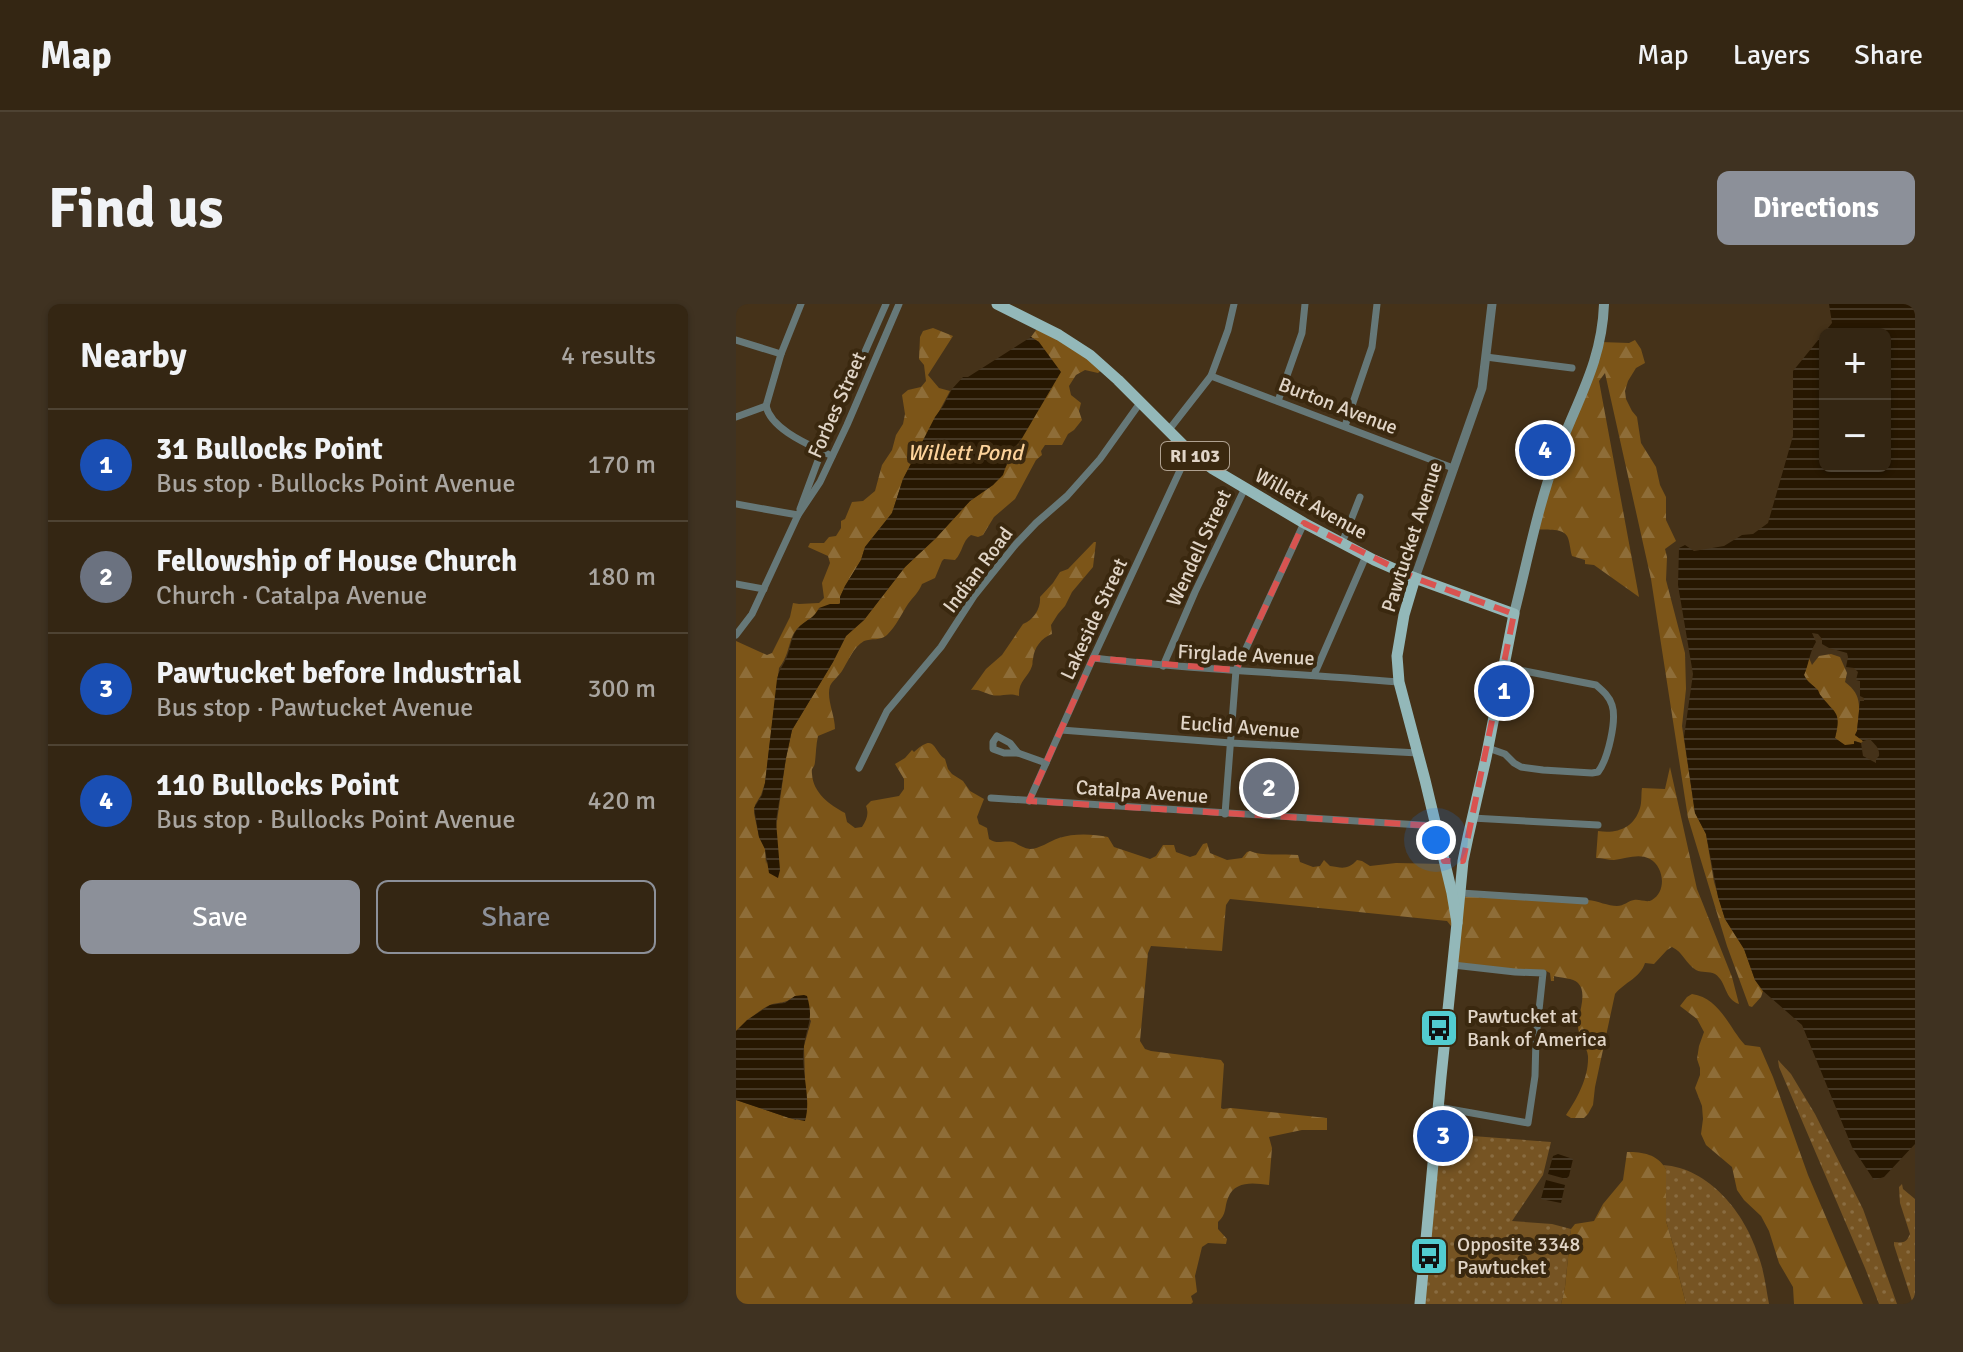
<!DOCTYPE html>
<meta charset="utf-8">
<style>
:root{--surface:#342613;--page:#3f3221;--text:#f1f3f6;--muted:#a9a5a0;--line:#4e4333;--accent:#8c9099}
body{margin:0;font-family:Signika,sans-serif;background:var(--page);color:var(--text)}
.controls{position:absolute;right:24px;top:24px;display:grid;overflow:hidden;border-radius:12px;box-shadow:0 2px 6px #0004}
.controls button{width:72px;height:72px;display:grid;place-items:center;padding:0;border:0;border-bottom:2px solid var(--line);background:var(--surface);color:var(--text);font:40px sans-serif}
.you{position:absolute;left:700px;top:536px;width:28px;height:28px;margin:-20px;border:6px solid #fff;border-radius:50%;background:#1a73e8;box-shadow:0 0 0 12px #1a73e833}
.badge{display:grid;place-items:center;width:52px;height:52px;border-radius:50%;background:var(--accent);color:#fff;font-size:26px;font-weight:700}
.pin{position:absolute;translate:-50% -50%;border:4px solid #fff;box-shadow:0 2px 8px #0006}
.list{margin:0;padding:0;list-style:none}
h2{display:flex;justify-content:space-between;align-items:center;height:104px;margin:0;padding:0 32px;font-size:34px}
h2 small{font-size:26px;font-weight:400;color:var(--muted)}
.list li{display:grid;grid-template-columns:52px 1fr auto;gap:24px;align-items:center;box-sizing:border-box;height:112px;padding:0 32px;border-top:2px solid var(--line)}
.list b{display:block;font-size:30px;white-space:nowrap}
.list p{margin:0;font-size:26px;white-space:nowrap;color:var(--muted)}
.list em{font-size:26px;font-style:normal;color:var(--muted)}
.actions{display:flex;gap:16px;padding:24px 32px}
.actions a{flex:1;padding:18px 0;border:2px solid var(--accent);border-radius:12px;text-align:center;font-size:28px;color:var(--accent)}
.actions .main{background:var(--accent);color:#fff}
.map{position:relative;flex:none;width:1179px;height:1000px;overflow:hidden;border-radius:12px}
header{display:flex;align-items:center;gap:48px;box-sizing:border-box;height:112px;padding:0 40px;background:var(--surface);border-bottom:2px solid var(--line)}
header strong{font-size:38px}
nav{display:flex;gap:44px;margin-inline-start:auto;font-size:28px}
.intro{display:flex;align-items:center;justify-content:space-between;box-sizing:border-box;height:192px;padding:0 48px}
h1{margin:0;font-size:56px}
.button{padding:20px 36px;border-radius:12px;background:var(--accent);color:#fff;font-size:28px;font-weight:700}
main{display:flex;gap:48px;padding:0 48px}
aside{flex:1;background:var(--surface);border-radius:12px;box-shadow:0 2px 6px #0004}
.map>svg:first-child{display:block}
.grass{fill:url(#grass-dots)}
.forest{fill:url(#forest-firs)}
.wetland{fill:url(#wetland-marsh)}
.water{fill:url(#water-rules);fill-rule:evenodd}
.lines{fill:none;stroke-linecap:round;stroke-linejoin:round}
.minor{stroke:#667878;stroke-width:7}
.tertiary{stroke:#667878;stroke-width:9}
.secondary{stroke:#7f9c9d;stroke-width:10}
.primary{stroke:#93b8b9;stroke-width:11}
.marked{fill:none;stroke:#d95350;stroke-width:6;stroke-dasharray:16 10;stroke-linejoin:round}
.labels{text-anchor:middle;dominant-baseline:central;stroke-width:8;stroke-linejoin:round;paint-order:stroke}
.shield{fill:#3a280f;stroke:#afa190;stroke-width:2}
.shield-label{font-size:18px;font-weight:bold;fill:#e1d5c7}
.street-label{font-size:20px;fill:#e1d5c7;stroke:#3a280f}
.poi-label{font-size:20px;fill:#e1d5c7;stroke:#3a280f;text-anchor:start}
.water-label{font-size:22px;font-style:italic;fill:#fdd39b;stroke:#3a280f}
</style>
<header>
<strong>Map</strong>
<nav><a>Map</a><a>Layers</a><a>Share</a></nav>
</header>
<div class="intro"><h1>Find us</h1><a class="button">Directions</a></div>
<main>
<aside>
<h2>Nearby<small>4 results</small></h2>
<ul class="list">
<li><span class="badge" style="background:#1a4fb4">1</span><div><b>31 Bullocks Point</b><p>Bus stop · Bullocks Point Avenue</p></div><em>170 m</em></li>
<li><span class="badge" style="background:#6b7280">2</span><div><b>Fellowship of House Church</b><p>Church · Catalpa Avenue</p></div><em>180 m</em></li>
<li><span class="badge" style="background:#1a4fb4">3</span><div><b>Pawtucket before Industrial</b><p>Bus stop · Pawtucket Avenue</p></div><em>300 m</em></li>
<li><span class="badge" style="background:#1a4fb4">4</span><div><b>110 Bullocks Point</b><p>Bus stop · Bullocks Point Avenue</p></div><em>420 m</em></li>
</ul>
<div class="actions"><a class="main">Save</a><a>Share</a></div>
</aside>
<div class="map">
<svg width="1179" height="1000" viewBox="0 0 1179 1000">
<defs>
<pattern id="grass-dots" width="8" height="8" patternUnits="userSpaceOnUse" patternTransform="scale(2)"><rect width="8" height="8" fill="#765423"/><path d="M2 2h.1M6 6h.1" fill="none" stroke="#896c41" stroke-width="1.8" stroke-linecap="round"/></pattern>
<pattern id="forest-firs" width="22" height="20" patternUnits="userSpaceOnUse" patternTransform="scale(2)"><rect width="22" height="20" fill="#7c5518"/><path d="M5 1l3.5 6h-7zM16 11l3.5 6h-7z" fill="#8e6d38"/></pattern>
<pattern id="wetland-marsh" width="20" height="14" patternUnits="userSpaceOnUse" patternTransform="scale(2)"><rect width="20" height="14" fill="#765423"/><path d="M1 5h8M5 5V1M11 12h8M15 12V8" fill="none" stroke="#896c41"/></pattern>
<pattern id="water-rules" width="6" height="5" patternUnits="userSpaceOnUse" patternTransform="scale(2)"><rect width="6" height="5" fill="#271701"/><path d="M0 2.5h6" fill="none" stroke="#463825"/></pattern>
</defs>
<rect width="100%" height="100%" fill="#453219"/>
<g class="grass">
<path d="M1042,756L1055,770L1079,810L1127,905L1161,1000H1143L1129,964L1043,763Z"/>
<path d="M723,831L815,838L807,871L776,917L816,920L835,925L829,983L825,1000H684L699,836H710Z"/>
<path d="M927,861C973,864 1009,909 1022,951C1028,966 1030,984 1033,1000H950L942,968L941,954L930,917V865Z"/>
<path d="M1166,880L1167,885L1179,895V1000H1177L1158,941V938C1168,939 1170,939 1174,930L1164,899L1163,883Z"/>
</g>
<g class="forest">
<path d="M303,22L368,64L362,69L349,66L340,71L333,82L335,91L345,99L343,107L346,116L338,126L332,130L326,141H309L305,147L306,151L300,156L279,195L258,213L247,231L242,233L235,231C226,237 227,248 219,256L208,255L206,257L199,274L186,280C183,288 177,293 172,300C165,311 160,322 151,331C145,337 135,334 128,337C117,343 112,358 106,367C103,372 97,376 94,382C90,395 99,411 99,425L82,432C80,441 80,449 79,458C78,466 75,462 76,470C77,489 94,501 109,509L111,518L119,524L126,523C131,515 133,510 130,502L135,497L163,492L168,485V475L159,460L169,454L176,446L178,448C200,428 196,446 209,455L212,465L216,470L227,477L234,487L248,495L241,513L243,520L251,524L253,535C262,541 267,536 277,538C282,540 287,544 294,545C303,545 314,537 323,534C338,529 357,530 372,533L378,543L414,555L420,552L427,541H438L440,548L454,553L460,551L467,540L471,539L474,549L491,556L506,554L511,548L514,547C527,553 547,549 562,551L564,558L577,563L584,562L588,556L594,562C606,564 612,566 621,556L626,557L634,562L660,559L707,560L723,593C766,591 809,594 852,596C862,597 872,602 881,602C888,602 892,597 898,596C904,595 911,599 916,596C931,587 928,563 914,555C902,549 890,555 878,556C872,556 866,554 860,554L862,527C881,530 898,524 904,504C906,498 905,490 906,484L929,485L934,463L961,585L996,673L1003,700C988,695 991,678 979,670C973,667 966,669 960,666C950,660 947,648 936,643L931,646L918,660L909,659C904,674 889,678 879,690L859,783L857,801L852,810L848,814H835L830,811C841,795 853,773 852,752C851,742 842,733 842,722C842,710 852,689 842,679C837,674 825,674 818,672V677H815L814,669L810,667L717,662L719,627L711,617L494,595L490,601L486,647L415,642L412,649L404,737L409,745L415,747L485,756L488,760L485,804L487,805L495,804L591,814V826H566L533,833L536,844L533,881C518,879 499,876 492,894C488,904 491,910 482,918V925L491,935L490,940L472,939L466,943L459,972L461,988L455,992L457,998L455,1000H0V796L60,816L69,778L68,742L75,717L59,692C47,701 45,697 34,701C21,707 10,718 0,727V337L31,351L36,349L54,313L57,299L63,300L83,299L88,294L86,279L94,259L92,252L72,243L74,239H88L93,233L100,232L105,224V217L109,215L116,198L127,197L139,187L146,161L156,146L160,131L167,120L169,110L166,91L172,86L185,83L190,77L188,61L183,55L184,33L187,27L197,24L217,32L192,71L203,84L214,87L167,175L156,209L129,243L125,256L109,282L104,293V299C88,309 64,315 56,333C52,344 51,354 43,364L29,479L25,491L19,501L18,509L23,533L29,545L30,560L40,524L50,454L56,426L97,358L110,332L128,316L169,263L200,234L234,197L257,181L271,161L275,147L283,140L303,38L295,33Z"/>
<path d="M899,36L905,45L909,59L900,64L892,77L889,87L890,95L896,107L901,113L905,139L920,163L924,181L930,193V216L940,237L929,245L931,253L930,276L949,349L950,385L946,422L959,509L970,530L978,578L989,615L1008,645L1019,676L1027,687L1025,693L1016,703L1013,702L991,642L952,514L915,275L869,69L863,77L903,293L858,261L849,260V256L836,252C834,246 834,237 831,232C826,223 808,227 799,225L864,38L893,39Z"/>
<path d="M358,238H360L357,263L336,288L329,302L322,310L315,321L316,330C305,334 298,344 297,355C296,357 297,360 296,362C292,374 282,377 283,392C273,388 265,393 256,391C247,389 244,385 235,386L250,365L266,351L287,320C298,316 305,304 304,293L317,279L324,268L332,265Z"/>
<path d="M1095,350L1104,353L1111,369L1109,378C1128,392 1123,406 1121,427L1119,431L1127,437L1125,439L1119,437L1118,440L1109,442L1099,434C1105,413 1097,407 1085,392C1083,390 1083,388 1081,386C1076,380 1072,379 1068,371L1073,354L1076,361L1083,352Z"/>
<path d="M956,690C984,694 993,724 1009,741L1024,743L1037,773L1072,871L1127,1000H1058L1057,983L1043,959L1033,927L1025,912L1008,896L1001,886L996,863L970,841L965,830L967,815L966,802L959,784L964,771V764L961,755L963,742L968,728L961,715L944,702L951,693Z"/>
<path d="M891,848C907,848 921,850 930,865V917L941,954L942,968L950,1000H825L829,983L835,925L839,920L858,917L867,900L887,876Z"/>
</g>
<path class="wetland" d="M800,921L805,922L807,925L804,954L812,956L814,959L812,967L808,970L789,968L785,964L790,955L801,950L803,942L789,938L786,928L789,923Z"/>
<g class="water">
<path d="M1093,0H1179V840L1148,873L1138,876L1116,843L1066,721L1027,687L1019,676L1008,645L989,615L982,593L970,530L959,509L948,433L957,370L942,281L943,244L949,241L958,247L988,242L1006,231L1017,230L1032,219L1057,132V67L1096,19ZM1089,30H1149V162H1089ZM1076,329L1082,330L1086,335V340L1093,344L1111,349L1112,353L1110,363L1118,364L1122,368L1120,376L1124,377V392L1128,394V397H1124L1121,427L1119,431L1127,437L1134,435C1139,441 1144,444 1143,452L1140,455V459L1127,452L1125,439L1118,437V440L1109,441L1099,434C1106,407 1099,410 1085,392C1083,390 1083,388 1082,386C1076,380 1072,379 1068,371C1073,360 1073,349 1080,338Z"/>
<path d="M295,33L303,38L325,68L285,136L275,147L267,171L257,181L234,197L200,234L169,263L128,316L110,332L97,358L56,426L50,454L40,517L44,566L42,574L33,569L29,545L23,533L18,504L26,491L29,479L41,375C43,367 45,364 49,357C55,346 54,331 64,322C72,315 78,314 83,304L94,300H104V293L109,282L125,256L129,243L156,209L167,175L199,113L207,102L216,85L227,73H232Z"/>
<path d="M68,691L71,692C78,716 71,720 68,742C64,767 76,793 69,817L53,814L0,796V727L11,716L34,701L49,699L59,692Z"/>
<path d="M822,850L837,855L833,872L830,875L812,870L817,852Z"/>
<path d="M810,876L829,881L825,899L805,895Z"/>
</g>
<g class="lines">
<g class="minor">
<path d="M0,36L45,50"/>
<path d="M750,53L836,64"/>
<path d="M475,72L717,164"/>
<path d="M542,97L566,29L569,0"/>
<path d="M30,102L45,50L65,0"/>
<path d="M30,102C35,126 76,142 96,152"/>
<path d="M0,113L30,102"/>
<path d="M609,122L636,43L641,0"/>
<path d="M432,127L475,72L492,26L498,0"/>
<path d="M0,200L62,211"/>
<path d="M64,205L87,143L150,0"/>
<path d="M606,239L624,193"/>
<path d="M0,280L28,285"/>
<path d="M0,331L16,310L62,211L84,178L111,121L163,0"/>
<path d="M357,354C458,366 561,369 663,378"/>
<path d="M427,362L459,288L509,184"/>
<path d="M578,371L630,252"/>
<path d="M325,426L495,439L682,449"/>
<path d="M261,432L274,439L282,449H268L257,445V438Z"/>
<path d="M752,444L769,450L778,459L785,463L807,466L856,469L862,468C872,455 881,416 876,401C873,392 867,387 860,381L768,363"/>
<path d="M282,449L310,459"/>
<path d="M123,464L151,407L205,343L238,292L280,240L300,219L331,192L364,155L404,99"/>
<path d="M255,494L700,522"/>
<path d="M293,497L357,354L453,147"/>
<path d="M489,510L500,366L568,219"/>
<path d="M736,514L862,521"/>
<path d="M725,589L849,597"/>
<path d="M702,803L792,819L799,772L800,734L807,669L779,668L717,661"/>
</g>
<path class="tertiary" d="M679,274L746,84L756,0"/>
<path class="secondary" d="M778,310C791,259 801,206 819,156C838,101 866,61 868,0"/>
<g class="primary">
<path d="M261,0L323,31L354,51L382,76L453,147L477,165L568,219L638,256L679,274L778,310L750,454L732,533L727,557L721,619"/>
<path d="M679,274L668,311L661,352L663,378L689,476L716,589L721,619L705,773L684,1000"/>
</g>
</g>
<path class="marked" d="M568,219L679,274L778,310L727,557H708L700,522L293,497L357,354L500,366Z"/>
<defs>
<symbol id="bus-square" viewBox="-11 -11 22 22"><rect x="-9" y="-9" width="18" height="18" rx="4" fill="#52ccd0" stroke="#3a280f"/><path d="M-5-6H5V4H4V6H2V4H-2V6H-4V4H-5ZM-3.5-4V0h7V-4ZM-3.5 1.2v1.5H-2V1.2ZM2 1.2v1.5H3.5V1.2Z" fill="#111"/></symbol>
</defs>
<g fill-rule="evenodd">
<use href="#bus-square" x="681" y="702" width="44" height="44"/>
<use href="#bus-square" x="671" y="930" width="44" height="44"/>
</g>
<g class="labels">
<rect class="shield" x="425" y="138" width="68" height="28" rx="6"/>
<g class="shield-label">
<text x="459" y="152">RI 103</text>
</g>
<g class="street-label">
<text transform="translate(101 101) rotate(-66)">Forbes Street</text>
<text transform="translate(602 102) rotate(21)">Burton Avenue</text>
<text transform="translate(575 200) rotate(29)">Willett Avenue</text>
<text transform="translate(676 233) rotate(-72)">Pawtucket Avenue</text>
<text transform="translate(463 244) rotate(-65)">Wendell Street</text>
<text transform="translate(242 266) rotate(-53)">Indian Road</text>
<text transform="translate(358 315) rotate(-65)">Lakeside Street</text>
<text transform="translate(510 351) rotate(3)">Firglade Avenue</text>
<text transform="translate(504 423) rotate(4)">Euclid Avenue</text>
<text transform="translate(406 488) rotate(4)">Catalpa Avenue</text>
</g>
<g class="poi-label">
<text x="731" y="712">Pawtucket at<tspan x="731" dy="23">Bank of America</tspan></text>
<text x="721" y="940">Opposite 3348<tspan x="721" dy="23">Pawtucket</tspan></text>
</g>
<g class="water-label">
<text x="229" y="148">Willett Pond</text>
</g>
</g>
</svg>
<div class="controls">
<button>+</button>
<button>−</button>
</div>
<div class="you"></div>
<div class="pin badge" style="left:768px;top:387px;background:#1a4fb4">1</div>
<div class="pin badge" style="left:533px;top:484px;background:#6b7280">2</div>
<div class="pin badge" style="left:707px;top:832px;background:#1a4fb4">3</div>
<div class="pin badge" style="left:809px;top:146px;background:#1a4fb4">4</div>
</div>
</main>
